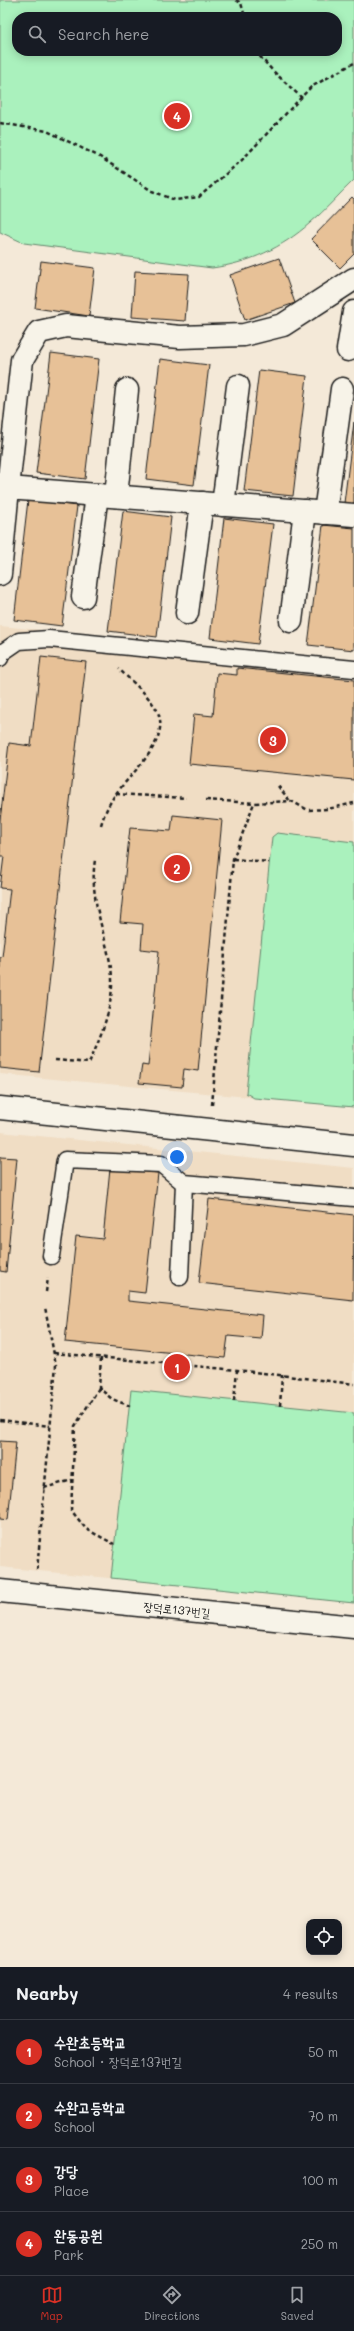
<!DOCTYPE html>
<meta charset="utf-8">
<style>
:root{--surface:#171b24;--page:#242831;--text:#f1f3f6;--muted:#9ea1a6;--line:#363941;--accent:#d93025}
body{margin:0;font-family:Mali,"Poor Story",sans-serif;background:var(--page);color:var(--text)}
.controls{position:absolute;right:12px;bottom:12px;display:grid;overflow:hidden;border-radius:8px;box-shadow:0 2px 10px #0003}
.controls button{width:36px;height:36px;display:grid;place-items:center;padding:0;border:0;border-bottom:1px solid var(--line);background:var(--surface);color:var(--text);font:20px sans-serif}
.you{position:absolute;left:177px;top:1157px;width:14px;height:14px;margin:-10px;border:3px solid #fff;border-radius:50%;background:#1a73e8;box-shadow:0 0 0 6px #1a73e833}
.badge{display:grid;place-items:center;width:26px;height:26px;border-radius:50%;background:var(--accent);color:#fff;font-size:13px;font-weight:700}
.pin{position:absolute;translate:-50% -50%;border:2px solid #fff;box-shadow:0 1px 4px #0006}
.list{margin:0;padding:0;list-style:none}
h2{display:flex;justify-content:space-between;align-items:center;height:52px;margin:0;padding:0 16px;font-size:17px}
h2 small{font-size:13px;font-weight:400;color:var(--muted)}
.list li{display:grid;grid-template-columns:26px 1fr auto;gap:12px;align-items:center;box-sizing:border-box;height:64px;padding:0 16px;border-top:1px solid var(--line)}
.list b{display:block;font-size:15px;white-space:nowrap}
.list p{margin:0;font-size:13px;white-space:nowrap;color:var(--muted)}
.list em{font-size:13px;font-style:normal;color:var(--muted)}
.icon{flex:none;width:22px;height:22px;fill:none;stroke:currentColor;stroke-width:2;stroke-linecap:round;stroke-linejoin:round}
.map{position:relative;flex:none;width:354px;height:1967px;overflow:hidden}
.search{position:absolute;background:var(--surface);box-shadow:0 2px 10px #0003;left:12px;right:12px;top:12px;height:44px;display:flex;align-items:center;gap:10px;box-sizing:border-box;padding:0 14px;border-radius:16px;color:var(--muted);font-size:15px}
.sheet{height:308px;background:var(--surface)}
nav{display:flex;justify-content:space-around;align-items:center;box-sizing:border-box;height:56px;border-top:1px solid var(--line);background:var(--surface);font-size:11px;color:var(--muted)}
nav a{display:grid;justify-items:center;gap:2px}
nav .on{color:var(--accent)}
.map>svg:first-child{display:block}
.built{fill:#f0ddc4}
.green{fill:#aaf1bd;stroke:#63866c;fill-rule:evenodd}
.building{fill:#e7c197;stroke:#1c1c1c}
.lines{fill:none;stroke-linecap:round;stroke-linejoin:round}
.service-casing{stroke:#1c1c1c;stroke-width:19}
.pedestrian-casing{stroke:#1c1c1c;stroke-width:25}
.minor-casing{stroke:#1c1c1c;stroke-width:25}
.path{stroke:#1c1c1c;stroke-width:2.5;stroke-dasharray:4 3;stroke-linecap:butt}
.service{stroke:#f7f3e8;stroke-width:16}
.pedestrian{stroke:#f7f3e8;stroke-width:22}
.minor{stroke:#f7f3e8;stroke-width:22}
.labels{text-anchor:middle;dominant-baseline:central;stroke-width:3.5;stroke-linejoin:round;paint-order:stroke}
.street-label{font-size:12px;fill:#1c1c1c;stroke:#f7f3e8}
</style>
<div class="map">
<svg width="354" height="1967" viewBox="0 0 354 1967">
<rect width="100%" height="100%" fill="#f4e9d8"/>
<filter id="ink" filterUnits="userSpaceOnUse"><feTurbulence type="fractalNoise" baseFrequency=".025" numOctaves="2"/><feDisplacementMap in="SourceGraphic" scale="8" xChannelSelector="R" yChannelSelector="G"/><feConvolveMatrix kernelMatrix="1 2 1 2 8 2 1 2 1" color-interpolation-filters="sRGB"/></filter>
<g filter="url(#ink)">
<g class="built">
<path d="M0,626L354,661V1107L0,1074Z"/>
<path d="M0,1132L354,1168V1603L0,1567Z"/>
</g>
<g class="green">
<path d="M0,0H354V180C339,194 326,210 310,223C282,248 249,263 212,268L24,243L0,232ZM17,17H337V51H17Z"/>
<path d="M277,833L354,842V1107L254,1098L246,1093L272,837Z"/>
<path d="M131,1390L354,1413V1603L111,1578Z"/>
</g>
<g class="building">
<path d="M352,197L354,199V254L340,268L311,239Z"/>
<path d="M279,258L295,303L245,320L230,275Z"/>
<path d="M41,261L95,268L89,316L35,308Z"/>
<path d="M135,271L189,274L185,321L132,317Z"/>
<path d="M51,353L99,359L85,479L36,473Z"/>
<path d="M160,359L209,365L194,485L146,479Z"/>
<path d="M259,370L307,376L293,496L244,491Z"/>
<path d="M354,422V504L344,503Z"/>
<path d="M28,500L77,506L62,626L14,620Z"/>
<path d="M123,511L171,517L157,637L108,631Z"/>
<path d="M224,518L273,524L258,644L210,638Z"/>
<path d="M323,525L354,528V650L308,645Z"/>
<path d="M41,657L86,662L39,1072L0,1068V957H2L10,889L0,888L4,856H0V821L9,743L31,746Z"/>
<path d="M237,668L354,680V780L189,764L194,714L213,716L217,673L237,675Z"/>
<path d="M173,815L222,820L198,1071L184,1069L182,1087L139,1083L142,1065L148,1066L159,951L141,949L143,924L120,922L130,828L171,831Z"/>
<path d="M0,1157L17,1158L6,1272L0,1271Z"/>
<path d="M110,1168L158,1173L145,1293L128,1291V1301L263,1315L261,1339L228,1336L225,1358L65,1342L76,1236L103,1239Z"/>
<path d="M209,1199L354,1215L353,1300L199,1283Z"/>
<path d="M0,1441L16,1442L8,1520L0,1519Z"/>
</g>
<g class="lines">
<defs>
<g id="service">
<path d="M0,658V654L19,641L49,639L354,669"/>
<path d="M51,1256L65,1160L161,1164L184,1183L354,1198"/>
<path d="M180,1277L184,1183"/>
</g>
<path id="pedestrian" d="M0,1108L354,1145"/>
<g id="minor">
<path d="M348,350L354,312"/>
<path d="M8,488L22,360L39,332L66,326L180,337L244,335L283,325L354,279"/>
<path d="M116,496L127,390"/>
<path d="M223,505L238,386"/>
<path d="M325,513L342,389"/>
<path d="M0,574L8,488L354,515"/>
<path d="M83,597L97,495"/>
<path d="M187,613L202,503"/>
<path d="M291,621L305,511"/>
<path d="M0,1591L354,1627"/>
</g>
</defs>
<use href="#service" class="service-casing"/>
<use href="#pedestrian" class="pedestrian-casing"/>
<use href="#minor" class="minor-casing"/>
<g class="path">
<path d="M236,0L241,3L245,17"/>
<path d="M255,51L273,71L302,98"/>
<path d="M0,123L47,131L100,157L152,191L175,200L199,197L242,160L311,87L354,63"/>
<path d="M278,786L290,801"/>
<path d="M116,794L186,798"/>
<path d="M206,800L254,803"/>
<path d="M101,825C104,814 109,804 115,795C132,771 178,736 153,704C144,691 130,680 119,669"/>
<path d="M233,859L269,862"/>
<path d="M55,1060L89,1063C102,1033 116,1001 111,968C105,931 89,898 95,860"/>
<path d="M212,1105L233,859L254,803L291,801L308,810L328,809L354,803"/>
<path d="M46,1292L48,1278"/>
<path d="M54,1353L237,1370L354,1384"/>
<path d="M101,1358L99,1388L112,1399L130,1406"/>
<path d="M99,1388L75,1426L71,1510L86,1529L114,1544"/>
<path d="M234,1401L237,1370"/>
<path d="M280,1406L282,1375"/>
<path d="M0,1420L50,1426"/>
<path d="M44,1488L72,1480"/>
<path d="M37,1570L56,1365L45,1307"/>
</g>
<use href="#service" class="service"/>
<use href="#pedestrian" class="pedestrian"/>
<use href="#minor" class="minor"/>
</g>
</g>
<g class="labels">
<g class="street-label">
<text transform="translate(177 1609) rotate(6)">장덕로137번길</text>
</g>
</g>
</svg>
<div class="controls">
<button><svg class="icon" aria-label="locate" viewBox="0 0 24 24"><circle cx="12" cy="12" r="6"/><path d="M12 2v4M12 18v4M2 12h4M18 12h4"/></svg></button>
</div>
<div class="you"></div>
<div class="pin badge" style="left:177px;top:1367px">1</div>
<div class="pin badge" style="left:177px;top:868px">2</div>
<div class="pin badge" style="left:273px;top:740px">3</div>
<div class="pin badge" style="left:177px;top:116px">4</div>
<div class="search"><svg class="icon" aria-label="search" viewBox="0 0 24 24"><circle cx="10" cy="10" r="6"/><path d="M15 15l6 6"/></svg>Search here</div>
</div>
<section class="sheet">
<h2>Nearby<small>4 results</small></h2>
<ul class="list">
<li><span class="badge">1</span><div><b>수완초등학교</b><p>School · 장덕로137번길</p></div><em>50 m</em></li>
<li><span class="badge">2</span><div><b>수완고등학교</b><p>School</p></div><em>70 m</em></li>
<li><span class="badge">3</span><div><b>강당</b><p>Place</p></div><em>100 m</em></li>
<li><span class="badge">4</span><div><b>완동공원</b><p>Park</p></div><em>250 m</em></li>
</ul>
</section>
<nav>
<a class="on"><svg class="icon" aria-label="map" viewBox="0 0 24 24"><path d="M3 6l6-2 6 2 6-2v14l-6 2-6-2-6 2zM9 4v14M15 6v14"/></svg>Map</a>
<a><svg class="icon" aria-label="directions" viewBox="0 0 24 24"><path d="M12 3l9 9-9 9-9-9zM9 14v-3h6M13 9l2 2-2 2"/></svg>Directions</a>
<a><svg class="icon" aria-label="saved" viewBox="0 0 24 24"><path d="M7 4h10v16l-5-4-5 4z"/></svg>Saved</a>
</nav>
